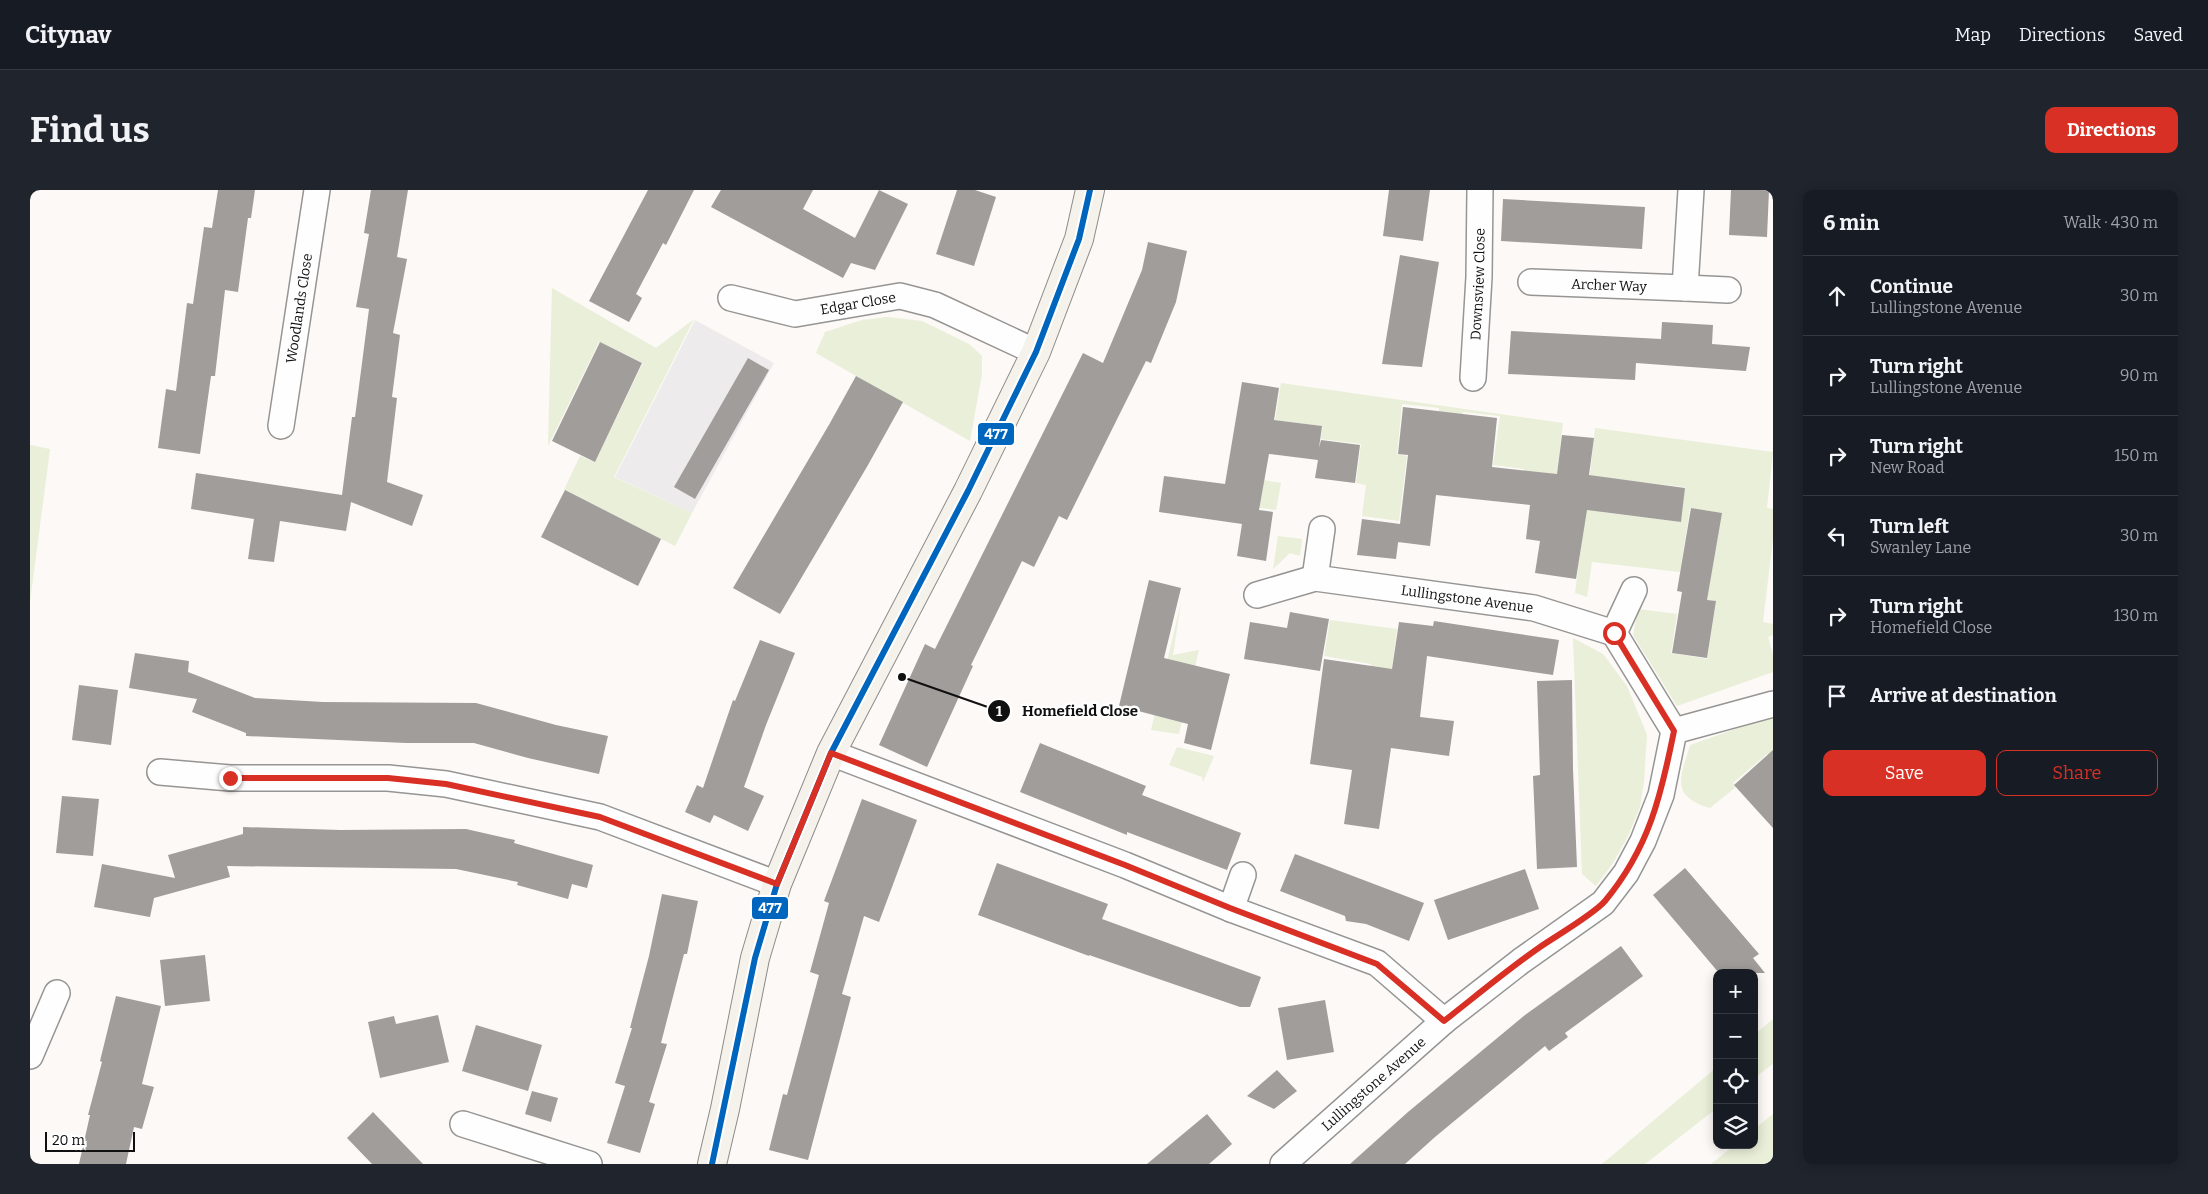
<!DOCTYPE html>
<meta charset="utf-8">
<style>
:root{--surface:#171b24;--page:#20242c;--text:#f1f3f6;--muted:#9ea1a6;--line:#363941;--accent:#d93025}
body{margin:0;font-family:Bitter,serif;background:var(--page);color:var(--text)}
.controls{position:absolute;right:15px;bottom:15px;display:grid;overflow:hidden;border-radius:10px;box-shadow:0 2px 12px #0003}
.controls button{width:45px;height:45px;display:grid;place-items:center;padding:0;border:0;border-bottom:1px solid var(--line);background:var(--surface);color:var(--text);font:25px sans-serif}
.scale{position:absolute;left:15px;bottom:12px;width:90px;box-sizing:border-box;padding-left:5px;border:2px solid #101010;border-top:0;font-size:14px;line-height:18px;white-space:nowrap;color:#101010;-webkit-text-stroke:4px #fff;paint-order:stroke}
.stop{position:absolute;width:15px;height:15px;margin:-11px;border:4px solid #d93025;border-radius:50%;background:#fff}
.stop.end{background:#d93025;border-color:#fff;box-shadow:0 1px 5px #0008}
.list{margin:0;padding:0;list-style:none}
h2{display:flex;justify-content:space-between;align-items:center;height:65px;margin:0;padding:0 20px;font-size:21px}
h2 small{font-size:16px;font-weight:400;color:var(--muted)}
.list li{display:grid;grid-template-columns:32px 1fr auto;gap:15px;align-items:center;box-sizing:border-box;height:80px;padding:0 20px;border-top:1px solid var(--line)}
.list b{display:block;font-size:19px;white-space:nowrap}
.list p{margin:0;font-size:16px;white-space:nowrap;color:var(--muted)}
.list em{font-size:16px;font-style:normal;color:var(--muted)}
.actions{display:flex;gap:10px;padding:15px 20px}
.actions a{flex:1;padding:11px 0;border:1px solid var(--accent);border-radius:10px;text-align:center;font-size:18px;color:var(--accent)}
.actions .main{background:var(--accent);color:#fff}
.icon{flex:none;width:28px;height:28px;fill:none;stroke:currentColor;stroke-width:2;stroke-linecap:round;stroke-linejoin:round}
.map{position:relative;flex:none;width:1743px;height:974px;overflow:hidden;border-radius:10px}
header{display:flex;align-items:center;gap:30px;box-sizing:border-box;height:70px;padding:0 25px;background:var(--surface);border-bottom:1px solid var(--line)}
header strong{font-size:24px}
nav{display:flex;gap:28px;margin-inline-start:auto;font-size:18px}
.intro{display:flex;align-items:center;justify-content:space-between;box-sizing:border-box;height:120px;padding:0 30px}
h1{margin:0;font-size:35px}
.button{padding:12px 22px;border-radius:10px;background:var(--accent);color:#fff;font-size:18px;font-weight:700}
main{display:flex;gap:30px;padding:0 30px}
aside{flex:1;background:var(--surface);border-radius:10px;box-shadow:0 2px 12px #0003}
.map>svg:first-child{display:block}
.industrial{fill:#eeebec}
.green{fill:#e9efd8;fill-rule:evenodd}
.building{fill:#a09d9b}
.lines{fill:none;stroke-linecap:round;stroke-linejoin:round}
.minor-casing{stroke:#969594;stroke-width:28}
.secondary-casing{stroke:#8d8c8a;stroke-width:30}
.minor{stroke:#fffefe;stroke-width:25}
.secondary{stroke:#f5f2ec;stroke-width:28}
.bus-1-casing{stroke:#fff;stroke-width:10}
.bus-1{stroke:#0065bd;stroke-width:6}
.route{stroke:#d93025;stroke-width:6}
.labels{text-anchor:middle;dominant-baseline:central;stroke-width:5;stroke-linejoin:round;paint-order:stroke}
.street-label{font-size:14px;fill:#101010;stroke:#fff}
.leader{fill:none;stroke:#101010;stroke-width:2}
.callout-dot{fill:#101010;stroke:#fff;stroke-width:2}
.mark-label{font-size:15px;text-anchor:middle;font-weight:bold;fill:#fff}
.callout-label{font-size:15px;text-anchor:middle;font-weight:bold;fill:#101010;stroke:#fff;stroke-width:5;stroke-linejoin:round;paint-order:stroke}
.line-badge{stroke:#fff;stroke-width:2}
.badge-label{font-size:14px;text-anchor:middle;font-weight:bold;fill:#fff}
</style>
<header>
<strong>Citynav</strong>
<nav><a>Map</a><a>Directions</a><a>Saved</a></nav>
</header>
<div class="intro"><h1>Find us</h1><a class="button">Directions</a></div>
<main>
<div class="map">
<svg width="1743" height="974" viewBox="0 0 1743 974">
<rect width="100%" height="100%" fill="#fcf9f6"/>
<path class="industrial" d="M665,130L744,173L662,323L585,287Z"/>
<g class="green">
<path d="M522,98L626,158L664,129L584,287L662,323L645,356L534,300L550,266L565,272L613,173L569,152L518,256Z"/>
<path d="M857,127L892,131L939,154L952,166V184L940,251L786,163L795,142L832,130Z"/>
<path d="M1251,193L1533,233L1526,292L1493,289L1494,279L1463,275L1470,226L1433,222L1427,274L1403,266L1409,218L1372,214L1367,264L1377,266L1369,331L1332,326L1336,295L1326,293L1331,254L1291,249L1292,236L1245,230Z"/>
<path d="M1565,238L1743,262L1737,318L1743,319V348L1733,432L1743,434V445L1738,447L1743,465V482L1647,516L1603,445L1608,419L1647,424L1641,463L1677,469L1686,412L1677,410L1691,323L1660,318L1650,382L1562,372L1557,407L1545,403L1551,357L1531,352L1559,294ZM1575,288L1655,297L1651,332L1571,322Z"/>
<path d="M0,255L20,259L0,412Z"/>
<path d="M1221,288L1251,293L1246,320L1217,316Z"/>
<path d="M1248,346L1272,349L1270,366L1260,363L1243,379Z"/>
<path d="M1151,412L1143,465L1169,460L1149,544L1121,540Z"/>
<path d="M1300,430L1367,439L1357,515L1337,505L1341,474L1294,466Z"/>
<path d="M1543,448L1573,464L1597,496L1617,545L1614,592L1610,617L1598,646L1583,673L1566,696L1552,684Z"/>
<path d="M1743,526V570L1737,564L1703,593L1706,597L1680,618C1639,606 1651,586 1660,555Z"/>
<path d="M1147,557L1184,566L1173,592L1172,587L1139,575Z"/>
<path d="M1743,829V874L1724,888V845Z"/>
<path d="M1687,877V918L1615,974H1572Z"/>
<path d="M1743,924V974H1681L1705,955H1724V939Z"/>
</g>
<g class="building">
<path d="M188,0H225L221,28H218L208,102L195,100L185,186H181L170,264L128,258L136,199L146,201L157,113L163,114L174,37L182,38Z"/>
<path d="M341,0H378L367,67L377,69L363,143L370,145L362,207L367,208L357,292L393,305L382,336L321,312L316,341L250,331L244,372L218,369L224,329L161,319L166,283L312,305L322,227H325L339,119L326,117L339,44L334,43Z"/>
<path d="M618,0H664L636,55L633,53L606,104L612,108L599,132L559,111Z"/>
<path d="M691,0H783L773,19L825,48L849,0L878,14L845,80L821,73L813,88L681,17Z"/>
<path d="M927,0H945L966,7L944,76L906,64Z"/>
<path d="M1359,0H1400L1393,51L1353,46Z"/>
<path d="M1701,0H1739L1737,47L1699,45Z"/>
<path d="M1473,9L1615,17L1612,59L1471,51Z"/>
<path d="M1118,52L1157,61L1146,112L1121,173L1116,171L1037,330L1029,326L1004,377L992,371L941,475L943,476L897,577L849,555L895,454L905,459L1053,163L1073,173L1112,80Z"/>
<path d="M1370,65L1409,72L1392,177L1352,174Z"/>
<path d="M1632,132L1683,135L1682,154L1720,157L1716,181L1606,173L1605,190L1478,184L1481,141L1631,149Z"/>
<path d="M570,152L612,173L565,272L522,251Z"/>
<path d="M718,168L739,180L665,309L644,297Z"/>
<path d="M826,186L873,212L838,275L750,424L703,398L800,233Z"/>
<path d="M1212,192L1249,198L1244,230L1292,236L1289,258L1291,250L1330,255L1325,293L1285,288L1288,270L1239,264L1229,320L1243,322L1236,371L1207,366L1212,334L1129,322L1134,286L1195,294Z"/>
<path d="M1373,217L1467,228L1462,277L1527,284L1532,245L1564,248L1559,285L1655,298L1651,332L1557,320L1546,389L1505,383L1510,351L1496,349L1500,315L1406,305L1400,356L1368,352L1370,337L1366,369L1327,365L1332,329L1370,334L1378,265L1368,264Z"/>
<path d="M535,300L631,349L608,396L511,347Z"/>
<path d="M1661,318L1692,323L1677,410L1686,411L1677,468L1642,463L1652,402L1647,401Z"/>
<path d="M1119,390L1151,398L1134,468L1200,484L1181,560L1154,553L1158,534L1089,516Z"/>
<path d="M1260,422L1299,429L1290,481L1214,469L1220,432L1257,438Z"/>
<path d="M1404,431L1529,450L1523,485L1397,466L1390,527L1424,531L1419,566L1361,558L1349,639L1314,634L1322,580L1280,574L1294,469L1362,479L1369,432L1403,436Z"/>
<path d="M730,450L765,463L736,535L714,597L734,606L718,641L684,625L680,633L655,622L667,595L673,598L703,510L705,511Z"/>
<path d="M105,463L159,471L158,482L225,508L293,512L446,513L526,535L578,546L569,584L498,568L444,553H376L216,546V543L162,522L167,509L99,498Z"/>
<path d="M1542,490L1543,579L1547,677L1507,679L1503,586L1510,585L1507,491Z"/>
<path d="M49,495L88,500L81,555L42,550Z"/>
<path d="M1010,553L1116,596L1112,605L1211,643L1197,680L1097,642V645L990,602Z"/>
<path d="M1743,560V638L1704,595Z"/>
<path d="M32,606L69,609L63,666L26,663Z"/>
<path d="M832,609L887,630L849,732L834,726L812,804L821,807L778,970L739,960L753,904L757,905L789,785L780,782L799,713L794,711Z"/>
<path d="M213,637L310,640L436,639L485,650L484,653L563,675L557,698L542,694L538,709L487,695L488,692L426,679L197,676L200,687L124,708L120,727L64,717L72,674L145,688L138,665L213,644Z"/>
<path d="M1265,664L1394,713L1379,751L1336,734L1316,731L1315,726L1250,701Z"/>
<path d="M967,673L1078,714L1072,729L1231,787L1220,817H1210L1059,765V766L948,725Z"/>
<path d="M1655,678L1729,764L1723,768L1735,783H1689L1623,705Z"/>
<path d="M1495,679L1509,719L1418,750L1404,710Z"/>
<path d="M632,704L668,711L657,764H654L631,853L637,854L619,912L625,914L610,963L577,953L595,896L585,893L602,838H600L619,766Z"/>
<path d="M1591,756L1613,786L1535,843L1538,847L1519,861L1515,856L1405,947L1375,974H1320L1378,922L1495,825Z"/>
<path d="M175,765L180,811L135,816L130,770Z"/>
<path d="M86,806L131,816L112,894L124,897L112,939L104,937L96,974H49L60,925H58L72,872L70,871Z"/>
<path d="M1295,810L1304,862L1257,870L1248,818Z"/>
<path d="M408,825L419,872L350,888L338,832L364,826L366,834Z"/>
<path d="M446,835L512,855L498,901L432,881Z"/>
<path d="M1247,880L1267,901L1244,919L1217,906Z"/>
<path d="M502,901L528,908L521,932L495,924Z"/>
<path d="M343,922L366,946L393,974H342L317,948Z"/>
<path d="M1177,924L1202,954L1179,974H1117Z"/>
</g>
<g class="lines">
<defs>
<g id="minor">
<path id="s1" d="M1501,92L1655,98L1661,0"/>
<path d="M1655,98L1698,100"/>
<path id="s2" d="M701,108L765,124L870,106L905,115L1006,162"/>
<path id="s3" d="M1443,188L1449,87L1450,0"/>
<path id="s4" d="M251,236L287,0"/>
<path d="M1285,388L1292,339"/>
<path id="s5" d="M1227,405L1285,388L1504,418L1584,443L1644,541"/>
<path d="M1584,443L1604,400"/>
<path d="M801,563L1095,675L1201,719L1347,773L1414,831"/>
<path d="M130,582L200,588H358L416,594L570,627L747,694"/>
<path d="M1201,719L1213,685"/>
<path d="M0,866L27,803"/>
<path d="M433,934L559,974"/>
<path id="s6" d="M1253,974L1414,831L1491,771L1573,713L1596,683L1613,651L1631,605L1644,541L1743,514"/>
</g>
<path id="secondary" d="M682,974L695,919L725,768L747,694L801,563L938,301L1006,162L1049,49L1060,0"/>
</defs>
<use href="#minor" class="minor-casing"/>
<use href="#secondary" class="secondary-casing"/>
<use href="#minor" class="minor"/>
<use href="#secondary" class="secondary"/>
<defs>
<path id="bus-1" d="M682,974L725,768L747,694L801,563L938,301L1006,162L1049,49L1060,0"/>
</defs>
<use href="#bus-1" class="bus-1-casing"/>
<use href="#bus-1" class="bus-1"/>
</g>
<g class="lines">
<path class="route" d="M200,588H358L416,594L570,627L747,694L801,563L1095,675L1200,718L1347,774L1414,831C1446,806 1477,780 1510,757C1526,746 1564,724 1575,711C1619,658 1631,606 1644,541L1584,443"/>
</g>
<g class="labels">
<g class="street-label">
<text stroke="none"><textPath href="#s3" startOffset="94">Downsview Close</textPath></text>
<text stroke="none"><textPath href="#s1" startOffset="78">Archer Way</textPath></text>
<text stroke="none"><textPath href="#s2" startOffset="130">Edgar Close</textPath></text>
<text stroke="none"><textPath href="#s4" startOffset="119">Woodlands Close</textPath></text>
<text stroke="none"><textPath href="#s5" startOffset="214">Lullingstone Avenue</textPath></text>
<text stroke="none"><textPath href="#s6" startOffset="121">Lullingstone Avenue</textPath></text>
</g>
</g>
<path class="leader" d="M872 487L969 521"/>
<g class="callout-dot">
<circle cx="872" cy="487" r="5"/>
<circle cx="969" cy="521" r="12"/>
</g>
<g class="mark-label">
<text x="969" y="526">1</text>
</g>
<g class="callout-label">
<text x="1050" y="526">Homefield Close</text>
</g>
<g class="line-badge">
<rect x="947" y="232" width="38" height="24" rx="5" fill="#0065bd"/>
<rect x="721" y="706" width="38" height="24" rx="5" fill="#0065bd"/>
</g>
<g class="badge-label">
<text x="966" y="249">477</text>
<text x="740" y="723">477</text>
</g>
</svg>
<div class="controls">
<button>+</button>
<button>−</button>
<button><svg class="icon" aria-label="locate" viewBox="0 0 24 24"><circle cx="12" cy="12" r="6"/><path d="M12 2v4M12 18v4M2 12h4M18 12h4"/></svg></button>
<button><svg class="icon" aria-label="layers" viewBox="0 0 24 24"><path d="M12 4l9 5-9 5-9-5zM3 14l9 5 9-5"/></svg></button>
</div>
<div class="scale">20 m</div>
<div class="stop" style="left:1584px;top:443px"></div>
<div class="stop end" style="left:200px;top:588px"></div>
</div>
<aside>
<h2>6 min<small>Walk · 430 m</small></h2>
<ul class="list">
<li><svg class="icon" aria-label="ahead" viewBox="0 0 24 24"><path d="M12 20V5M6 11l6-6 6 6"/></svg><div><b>Continue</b><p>Lullingstone Avenue</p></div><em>30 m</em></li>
<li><svg class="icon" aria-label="right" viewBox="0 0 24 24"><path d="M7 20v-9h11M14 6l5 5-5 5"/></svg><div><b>Turn right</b><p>Lullingstone Avenue</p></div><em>90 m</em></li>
<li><svg class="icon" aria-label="right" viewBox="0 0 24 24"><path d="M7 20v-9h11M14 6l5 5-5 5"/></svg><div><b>Turn right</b><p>New Road</p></div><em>150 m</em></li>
<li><svg class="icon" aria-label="left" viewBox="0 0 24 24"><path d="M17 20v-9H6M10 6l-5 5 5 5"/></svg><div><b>Turn left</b><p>Swanley Lane</p></div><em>30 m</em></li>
<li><svg class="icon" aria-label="right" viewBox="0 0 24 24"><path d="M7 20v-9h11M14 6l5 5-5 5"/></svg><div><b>Turn right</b><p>Homefield Close</p></div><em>130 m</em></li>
<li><svg class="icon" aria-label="arrive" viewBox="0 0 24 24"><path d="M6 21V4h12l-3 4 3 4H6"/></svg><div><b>Arrive at destination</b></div></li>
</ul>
<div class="actions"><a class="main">Save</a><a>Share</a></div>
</aside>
</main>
